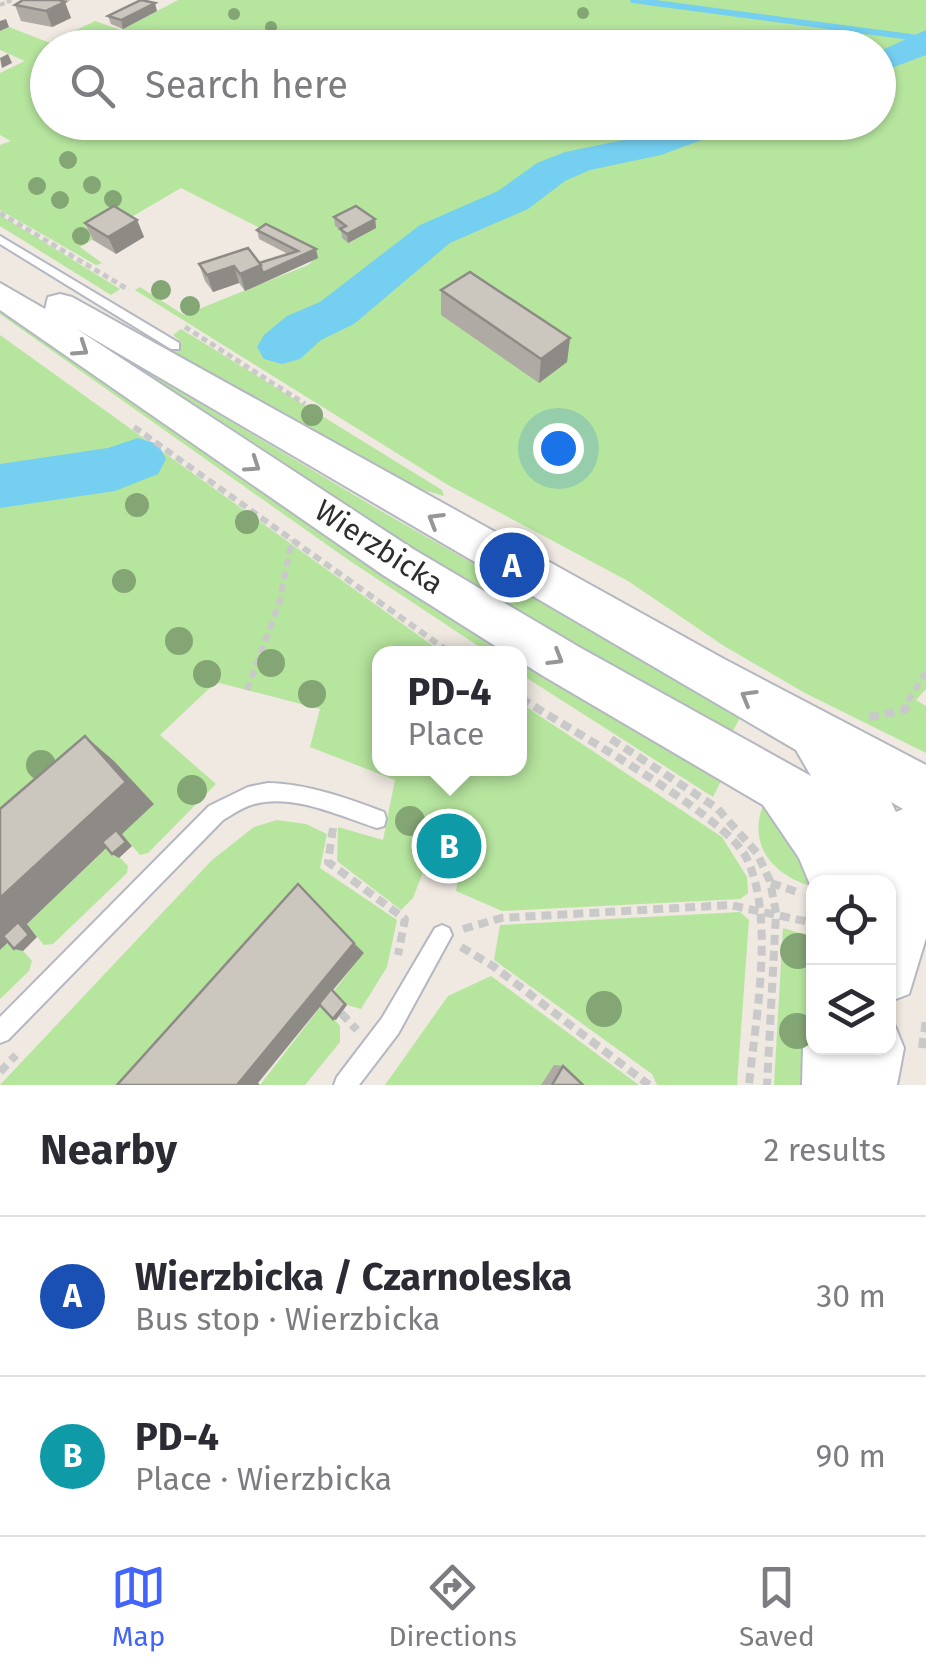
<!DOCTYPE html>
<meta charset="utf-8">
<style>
:root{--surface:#fff;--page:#f2f2f3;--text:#2b2b33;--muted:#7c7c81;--line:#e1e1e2;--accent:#4264fb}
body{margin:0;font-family:"Fira Sans",sans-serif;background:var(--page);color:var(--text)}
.controls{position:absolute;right:30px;bottom:30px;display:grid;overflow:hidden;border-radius:20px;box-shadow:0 2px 8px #0004}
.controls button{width:90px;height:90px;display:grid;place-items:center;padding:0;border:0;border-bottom:2px solid var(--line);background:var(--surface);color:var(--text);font:50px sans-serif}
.you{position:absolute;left:558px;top:448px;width:35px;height:35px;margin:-25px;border:8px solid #fff;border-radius:50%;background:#1a73e8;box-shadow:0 0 0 15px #1a73e833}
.badge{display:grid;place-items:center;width:65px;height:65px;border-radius:50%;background:var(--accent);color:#fff;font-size:32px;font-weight:700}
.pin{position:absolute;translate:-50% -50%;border:5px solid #fff;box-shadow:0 2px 10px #0006}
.popup{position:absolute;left:372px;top:646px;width:155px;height:130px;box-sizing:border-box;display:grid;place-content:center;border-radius:20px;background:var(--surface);filter:drop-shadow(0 2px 8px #0005);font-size:32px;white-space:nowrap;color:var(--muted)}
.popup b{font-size:38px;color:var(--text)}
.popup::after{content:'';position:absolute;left:50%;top:100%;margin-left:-20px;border:20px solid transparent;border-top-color:var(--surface)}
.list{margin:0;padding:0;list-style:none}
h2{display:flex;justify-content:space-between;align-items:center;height:130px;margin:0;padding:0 40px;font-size:42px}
h2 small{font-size:32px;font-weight:400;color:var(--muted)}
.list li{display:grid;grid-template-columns:65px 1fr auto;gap:30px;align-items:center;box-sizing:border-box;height:160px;padding:0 40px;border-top:2px solid var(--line)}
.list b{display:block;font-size:38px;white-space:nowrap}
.list p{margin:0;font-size:32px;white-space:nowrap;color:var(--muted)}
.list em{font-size:32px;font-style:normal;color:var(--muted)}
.icon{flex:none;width:55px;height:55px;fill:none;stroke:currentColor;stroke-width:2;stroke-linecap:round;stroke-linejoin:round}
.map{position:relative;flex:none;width:926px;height:1085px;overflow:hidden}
.search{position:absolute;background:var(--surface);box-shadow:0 2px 8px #0004;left:30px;right:30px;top:30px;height:110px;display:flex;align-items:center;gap:25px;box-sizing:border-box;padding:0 35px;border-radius:55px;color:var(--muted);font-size:38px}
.sheet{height:450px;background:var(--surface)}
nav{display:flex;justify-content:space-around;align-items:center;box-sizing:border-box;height:140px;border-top:2px solid var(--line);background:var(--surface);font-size:28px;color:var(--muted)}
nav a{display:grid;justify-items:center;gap:5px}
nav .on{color:var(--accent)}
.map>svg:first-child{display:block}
.green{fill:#b6e59e;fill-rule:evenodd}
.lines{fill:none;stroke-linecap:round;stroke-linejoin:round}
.stream{stroke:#75cff0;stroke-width:6}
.river{fill:#75cff0;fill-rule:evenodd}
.lane-casing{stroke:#b4b7c1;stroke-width:4}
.secondary-casing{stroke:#b4b7c1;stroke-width:4}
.path-far3{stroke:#c9c9c9;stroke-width:4;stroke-dasharray:5 2.5;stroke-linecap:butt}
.path-far2{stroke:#c9c9c9;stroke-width:5;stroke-dasharray:6 4;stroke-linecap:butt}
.path-far1{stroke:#c9c9c9;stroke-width:6;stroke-dasharray:8 5;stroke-linecap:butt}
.path{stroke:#c9c9c9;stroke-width:8;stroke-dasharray:10 6;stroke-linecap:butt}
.lane{fill:#fff;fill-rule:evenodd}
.secondary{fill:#fff;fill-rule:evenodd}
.tree{fill:#84a574}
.wall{fill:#afaba4}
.shaded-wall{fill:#8e8b86}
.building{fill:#cbc7bf;stroke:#8e8b86;stroke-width:2.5}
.oneway{stroke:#969696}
.labels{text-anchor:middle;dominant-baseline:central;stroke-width:8;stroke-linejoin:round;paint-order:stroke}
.street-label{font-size:30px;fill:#2e2e2e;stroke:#fff}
</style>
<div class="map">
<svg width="926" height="1085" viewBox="0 0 926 1085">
<rect width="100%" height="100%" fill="#efe9e1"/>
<g class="green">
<path d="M178,0H926V689L916,700L926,706V753L805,693L724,646L628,581L448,485L135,290L140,287L184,315L308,265L317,257L181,188L80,247L102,263L96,265L0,210V145L11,141L0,135V73L25,61L0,50V31L9,27L50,43L95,21L121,30ZM48,48H878V122H48Z"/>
<path d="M0,215L120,289L111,295L0,226Z"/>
<path d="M0,303L510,653H489L350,561L0,314Z"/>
<path d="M181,329L442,490L444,496L413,487L139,341L145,336L171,352L182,343L173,335Z"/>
<path d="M0,335L443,653L379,654V768H519V702L722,837L747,877L748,893L740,899L502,911L456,891L460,866L429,857L413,898L401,910L337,861L338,827L383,840L395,780L310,747L320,709L216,682L160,735L216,784L148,853L140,855L122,834L0,864Z"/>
<path d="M89,337L381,511L741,716L728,740L541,632L213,416L96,345Z"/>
<path d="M519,659L721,781L713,797L519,673Z"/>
<path d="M763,805L807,861L810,886C772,874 748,845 763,805Z"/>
<path d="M277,820L306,824L327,834L320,868L397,920L387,967L361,1009L347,1005L334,991L364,952L148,1085H0L212,860L254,827Z"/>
<path d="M109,846L128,866L127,873L53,944L44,945L27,924Z"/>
<path d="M740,912L749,920L737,1085H657L652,1074L494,960L500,925Z"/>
<path d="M783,928L813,937L808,1085H774Z"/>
<path d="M12,938L32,961L29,971L0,999V950Z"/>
<path d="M491,976L639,1085H385L448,996Z"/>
<path d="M322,1005L340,1026V1042L305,1085H260Z"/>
</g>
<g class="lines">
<path class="stream" d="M633,0L926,39"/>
<g class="river">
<path d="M926,30V55L878,73V52Z"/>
<path d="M679,122H734L729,130L661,155L590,170L565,181L528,209L450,243L354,324L321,340L300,359L282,364L264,359L257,347L264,335L287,316L320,302L420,225L498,191L537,163L565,152L638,137Z"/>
<path d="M138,438L158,444L166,459L158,474L115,491L0,508V464L108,448Z"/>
</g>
<defs>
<g id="lane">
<path d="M0,236L179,343V349H171L0,244Z"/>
<path d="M268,783C308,784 347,798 384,812L386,819L384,826L377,828C339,816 292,792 251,805C241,808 232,815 223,820L8,1040L0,1043V1017L209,806L248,787Z"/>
<path d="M442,925L449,928L452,935L398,1034L359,1085H334L337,1077L382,1018L435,928Z"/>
</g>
<g id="secondary">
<path d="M0,283L45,309L48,297L60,294L72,297L724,659L926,765V938L909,994L888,1002V882H814V894L799,858L763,805L545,677L519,661V654H508L383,575L0,310ZM75,328L796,750L811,776L579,647L413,549ZM891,802L903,809L896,812Z"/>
<path d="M888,1024L895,1026L904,1048L897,1085H802L803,1048L812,1026L814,1048H888Z"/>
</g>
</defs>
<use href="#lane" class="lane-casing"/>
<use href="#secondary" class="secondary-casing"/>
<path class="path-far3" d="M0,5L12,0"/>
<g class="path-far2">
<path d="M0,213L129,290"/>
<path d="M185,327L305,404"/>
</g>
<g class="path-far1">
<path d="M134,427L452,654"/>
<path d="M247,690L279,604L292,540"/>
<path d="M519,697L525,701"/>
<path d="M908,701L926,672"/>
</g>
<g class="path">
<path d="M521,698C568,729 725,815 746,857C776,917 755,1020 749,1085"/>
<path d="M869,717L905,710L909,698"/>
<path d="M611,739L717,808L757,853L770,881L776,913L767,1085"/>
<path d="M333,828L328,862L405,919L398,955"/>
<path d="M771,883L797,892"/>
<path d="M463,929L501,918L730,905L814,923"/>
<path d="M461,947L493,966L649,1085"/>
<path d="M341,1013L357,1030"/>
<path d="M922,1048L926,1020"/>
<path d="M0,1072L16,1055"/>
</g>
<use href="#lane" class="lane"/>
<use href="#secondary" class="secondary"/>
</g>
<g class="tree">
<circle cx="583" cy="13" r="6"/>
<circle cx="234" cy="14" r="6"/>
<circle cx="271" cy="27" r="6"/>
<circle cx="68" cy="160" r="9"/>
<circle cx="92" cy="185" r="9"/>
<circle cx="37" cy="186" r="9"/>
<circle cx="113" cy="199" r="9"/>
<circle cx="60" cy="200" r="9"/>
<circle cx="81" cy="236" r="9"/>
<circle cx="161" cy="290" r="10"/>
<circle cx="190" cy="306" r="10"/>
<circle cx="312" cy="415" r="11"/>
<circle cx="137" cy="505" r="12"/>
<circle cx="247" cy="522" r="12"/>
<circle cx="124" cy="581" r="12"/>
<circle cx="179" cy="641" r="14"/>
<circle cx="271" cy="663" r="14"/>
<circle cx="207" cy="674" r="14"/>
<circle cx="312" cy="694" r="14"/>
<circle cx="41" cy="765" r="15"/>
<circle cx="192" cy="790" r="15"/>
<circle cx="410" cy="821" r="15"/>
<circle cx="798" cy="951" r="18"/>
<circle cx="604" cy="1009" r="18"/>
<circle cx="797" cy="1031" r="18"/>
</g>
<g class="wall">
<path d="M23,0H71L64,2L71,18L52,27L21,21L15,5Z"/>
<path d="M157,11L123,29L111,24L108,16Z"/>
<path d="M334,217L375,219L376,228L348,243L342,238L341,230L335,226Z"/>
<path d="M137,220L144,237L116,254L93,240L85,223Z"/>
<path d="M257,230L318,258L245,291L239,283L213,292L205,281L199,264L259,263L288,254L259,239Z"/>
<path d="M441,290L570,338L567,362L539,383L441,315Z"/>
<path d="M468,832L460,866L429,857L428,853Z"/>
<path d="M554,1065L563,1066L583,1085H541Z"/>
</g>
<g class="shaded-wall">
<path d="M65,2L71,18L52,27L46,11Z"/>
<path d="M155,3L157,11L123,29L121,20Z"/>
<path d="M6,19L9,27L0,31V21Z"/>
<path d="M8,54L12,63L2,68L0,58Z"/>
<path d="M375,219L376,228L348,243L347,234Z"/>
<path d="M137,220L144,237L116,254L108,237Z"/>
<path d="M316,249L318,258L245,291L240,274L261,265Z"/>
<path d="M234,266L239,283L213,292L207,275Z"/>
<path d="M570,338L567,362L539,383L541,359Z"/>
<path d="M85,736L114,761L154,804L122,834L132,846L119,858L112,854L120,835L27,924L37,937L23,951L14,949L23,928L0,950V898Z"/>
<path d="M354,943L364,953L333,990L347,1005L336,1020L333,1019V991L258,1083L260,1085H237Z"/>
</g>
<g class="building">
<path d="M23,0H59L65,2L46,11L15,5Z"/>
<path d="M141,0L155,3L121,20L108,16Z"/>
<path d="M114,206L137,220L108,237L85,223Z"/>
<path d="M356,206L375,219L347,234L340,229L346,226L334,217Z"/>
<path d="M266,224L316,249L263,273L259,263L298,251L257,230Z"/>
<path d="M248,248L261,265L240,274L234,266L207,275L199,264Z"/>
<path d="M470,272L570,338L541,359L441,290Z"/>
<path d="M85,736L126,782L0,898V809Z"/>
<path d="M437,822L468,832L460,862L428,853Z"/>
<path d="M116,830L126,842L112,854L102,842Z"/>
<path d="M298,884L354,943L237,1085H117Z"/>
<path d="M18,922L29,935L14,949L3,936Z"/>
<path d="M331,989L345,1004L333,1019L319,1004Z"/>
<path d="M563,1066L583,1085H552Z"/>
</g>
<defs><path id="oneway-chevron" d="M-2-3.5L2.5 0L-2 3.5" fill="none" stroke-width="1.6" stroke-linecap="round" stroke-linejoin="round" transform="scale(2.5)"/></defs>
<g class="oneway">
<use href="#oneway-chevron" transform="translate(81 349) rotate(34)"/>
<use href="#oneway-chevron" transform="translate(253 465) rotate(34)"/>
<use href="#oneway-chevron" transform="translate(435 520) rotate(-149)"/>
<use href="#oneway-chevron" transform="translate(556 658) rotate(31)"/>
<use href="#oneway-chevron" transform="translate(748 697) rotate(-150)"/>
</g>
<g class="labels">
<g class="street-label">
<text transform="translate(379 547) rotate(33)">Wierzbicka</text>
</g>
</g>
</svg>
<div class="controls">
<button><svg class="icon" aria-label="locate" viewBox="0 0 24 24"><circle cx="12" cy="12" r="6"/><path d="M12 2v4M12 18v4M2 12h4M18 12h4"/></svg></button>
<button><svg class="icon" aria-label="layers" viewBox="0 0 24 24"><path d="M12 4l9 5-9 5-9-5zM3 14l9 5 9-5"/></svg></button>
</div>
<div class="you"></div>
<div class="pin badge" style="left:512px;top:565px;background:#1a4fb4">A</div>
<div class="pin badge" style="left:449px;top:846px;background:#0f9aa8">B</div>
<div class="popup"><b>PD-4</b>Place</div>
<div class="search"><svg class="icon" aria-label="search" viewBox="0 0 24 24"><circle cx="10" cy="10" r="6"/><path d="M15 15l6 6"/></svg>Search here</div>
</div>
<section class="sheet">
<h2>Nearby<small>2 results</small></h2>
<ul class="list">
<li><span class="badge" style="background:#1a4fb4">A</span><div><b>Wierzbicka / Czarnoleska</b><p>Bus stop · Wierzbicka</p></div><em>30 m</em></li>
<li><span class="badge" style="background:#0f9aa8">B</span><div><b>PD-4</b><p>Place · Wierzbicka</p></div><em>90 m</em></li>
</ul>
</section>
<nav>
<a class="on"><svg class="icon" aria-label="map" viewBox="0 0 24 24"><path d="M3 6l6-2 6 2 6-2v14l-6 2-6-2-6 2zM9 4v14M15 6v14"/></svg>Map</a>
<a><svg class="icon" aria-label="directions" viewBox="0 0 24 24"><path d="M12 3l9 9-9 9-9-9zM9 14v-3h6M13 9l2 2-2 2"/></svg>Directions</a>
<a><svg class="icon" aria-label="saved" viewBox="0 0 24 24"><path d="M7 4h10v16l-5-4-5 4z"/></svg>Saved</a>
</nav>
